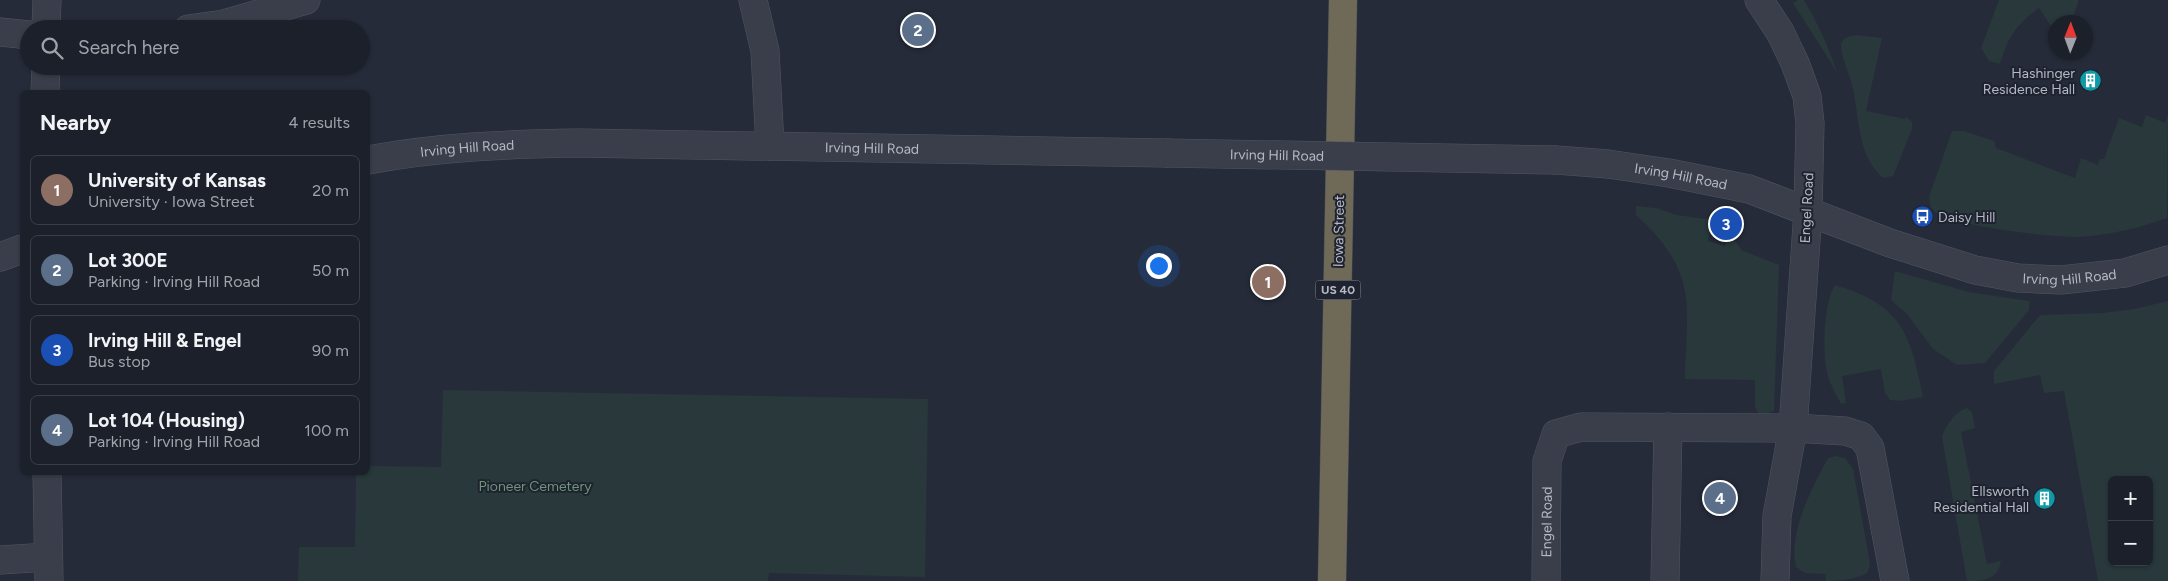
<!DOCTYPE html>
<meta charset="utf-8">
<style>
:root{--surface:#1c202b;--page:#292d37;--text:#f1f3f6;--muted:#a0a3a9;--line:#3a3e47;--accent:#93a9ec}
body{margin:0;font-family:Figtree,sans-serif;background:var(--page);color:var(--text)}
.controls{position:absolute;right:15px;bottom:15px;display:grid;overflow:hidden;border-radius:8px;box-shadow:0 1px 4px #0004}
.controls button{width:45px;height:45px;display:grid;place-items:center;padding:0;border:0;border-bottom:1px solid var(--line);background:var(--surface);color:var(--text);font:25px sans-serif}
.compass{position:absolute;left:2048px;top:15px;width:45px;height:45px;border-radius:50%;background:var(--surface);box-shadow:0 1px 4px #0004;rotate:1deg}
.you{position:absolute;left:1158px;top:265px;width:18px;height:18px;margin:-12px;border:4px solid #fff;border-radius:50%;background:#1a73e8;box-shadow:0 0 0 8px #1a73e833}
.badge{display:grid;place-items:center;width:32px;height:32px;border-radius:50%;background:var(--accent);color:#fff;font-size:16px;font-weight:700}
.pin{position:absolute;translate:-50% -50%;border:2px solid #fff;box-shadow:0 1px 5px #0006}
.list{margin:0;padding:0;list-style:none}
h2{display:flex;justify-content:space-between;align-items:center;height:65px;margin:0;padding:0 20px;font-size:21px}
h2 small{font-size:16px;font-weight:400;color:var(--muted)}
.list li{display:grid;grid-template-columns:32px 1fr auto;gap:15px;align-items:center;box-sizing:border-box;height:70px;margin:0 10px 10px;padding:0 10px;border:1px solid var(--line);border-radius:8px}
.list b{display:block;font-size:19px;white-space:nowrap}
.list p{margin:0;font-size:16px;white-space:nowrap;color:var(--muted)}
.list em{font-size:16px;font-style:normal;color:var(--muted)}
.icon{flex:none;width:28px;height:28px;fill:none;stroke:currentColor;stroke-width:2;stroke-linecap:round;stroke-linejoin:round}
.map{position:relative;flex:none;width:2168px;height:581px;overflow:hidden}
.search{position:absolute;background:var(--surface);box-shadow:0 1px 4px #0004;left:20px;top:20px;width:350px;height:55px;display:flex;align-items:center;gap:12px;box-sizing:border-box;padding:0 18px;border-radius:28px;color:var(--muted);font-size:19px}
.panel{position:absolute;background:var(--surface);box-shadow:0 1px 4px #0004;left:20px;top:90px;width:350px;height:385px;border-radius:8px}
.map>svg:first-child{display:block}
.green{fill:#28383b;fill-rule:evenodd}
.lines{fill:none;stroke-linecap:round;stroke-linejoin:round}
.minor-casing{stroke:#515662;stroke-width:29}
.highway-casing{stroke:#414652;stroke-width:29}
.minor{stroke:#393e4a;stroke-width:28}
.highway{stroke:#6f6957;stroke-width:28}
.minor-bridge-casing{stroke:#515662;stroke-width:29;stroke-linecap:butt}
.minor-bridge{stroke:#393e4a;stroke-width:28}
.labels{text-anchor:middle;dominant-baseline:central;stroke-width:4;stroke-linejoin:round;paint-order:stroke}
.shield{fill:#1e232f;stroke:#888c98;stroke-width:1}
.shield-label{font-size:12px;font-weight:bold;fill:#b5b9c5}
.poi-label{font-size:14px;fill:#b5b9c5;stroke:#1e232f;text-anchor:end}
.street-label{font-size:14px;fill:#b5b9c5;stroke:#1e232f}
.park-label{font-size:14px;fill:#6e947c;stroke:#1e232f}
</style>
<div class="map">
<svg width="2168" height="581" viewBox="0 0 2168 581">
<rect width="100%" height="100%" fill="#262b39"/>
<g class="green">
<path d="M1798,0H1804C1818,23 1828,46 1837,72L1793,3Z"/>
<path d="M1999,0H2079L2071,22H2056L2055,32L2039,8C2016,25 2008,37 2000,64L1989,61L1981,48Z"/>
<path d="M1856,35L1882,38L1866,111L1905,119L1906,117L1912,122V129L1893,176L1883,178C1856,153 1860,118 1852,85C1850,75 1840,54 1841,44C1843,37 1850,36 1856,35Z"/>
<path d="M2146,115L2165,123L2168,115L2167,218C2139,228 2110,235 2080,237C2057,238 1942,226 1931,208L1929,197L1952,131H1964L1994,141L1996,148L2075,178L2081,158L2098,165L2100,159H2104L2119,118L2142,127Z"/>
<path d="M1636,206L1656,208L1677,215L1712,220L1708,241L1725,246L1727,236L1720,234L1721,221L1723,222L1741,250L1779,265L1774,411L1766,414L1758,413L1755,406V380L1685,379C1685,352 1690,313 1684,287C1678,258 1657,234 1636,215Z"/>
<path d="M1895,271L1969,292L2029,301V310L1985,363L1957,365L1933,349L1907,314L1891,300Z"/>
<path d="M1835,285C1902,305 1910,333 1923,397L1900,401L1890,400L1885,393L1881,369L1842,376L1846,403L1841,404C1836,394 1829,383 1827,372C1822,352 1824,301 1835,285Z"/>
<path d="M2168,301V581H2098L2064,391L2044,393L2040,375L1994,384V371L2040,315L2103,313L2134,309ZM2112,480H2149V562H2112Z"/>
<path d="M443,390L928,399L925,577L769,573L768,581H298L299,547H355L356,473L368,472V466L441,467Z"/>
<path d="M1967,408L1972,412L1975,428L1961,432L1987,564L2001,561C1998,580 1984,581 1967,581L1942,437C1945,426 1956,411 1967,408Z"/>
<path d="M1836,456L1845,458L1853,469L1870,563C1869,565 1870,568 1868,571C1865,579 1834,581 1826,581V574L1805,573L1796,567C1788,532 1812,488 1828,458Z"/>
</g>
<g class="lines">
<defs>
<g id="minor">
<path d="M753,0L765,51L770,146"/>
<path d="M1759,0L1780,32L1795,63L1807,96L1810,123L1808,211L1793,428L1777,516L1775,581"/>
<path d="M46,29L47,0"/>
<path d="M188,29L224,24L306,0"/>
<path d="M0,32L29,35"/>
<path d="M45,92L46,66"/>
<path id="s1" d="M368,160C437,147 508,144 579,143L1166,153"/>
<path id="s2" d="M1556,160L1608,164L1669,173L1749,189L1890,243L1975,270L2018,278L2061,280L2125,273L2168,260"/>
<path d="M0,257L22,249"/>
<path d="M47,472L49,581"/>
<path d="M0,560L48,557"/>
<path id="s3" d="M1546,581L1547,461L1556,434L1581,427L1793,428L1845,431L1861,436L1870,448L1895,581"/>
<path d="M1665,581L1668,427"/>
</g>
<path id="highway" d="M1332,581L1343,0"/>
</defs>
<use href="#minor" class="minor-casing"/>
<use href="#highway" class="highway-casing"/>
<use href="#minor" class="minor"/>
<use href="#highway" class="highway"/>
<defs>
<g id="minor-bridge">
<path id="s4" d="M1166,153L1556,160"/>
</g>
</defs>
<use href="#minor-bridge" class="minor-bridge-casing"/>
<use href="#minor-bridge" class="minor-bridge"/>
</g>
<defs>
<symbol id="building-disc" viewBox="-11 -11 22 22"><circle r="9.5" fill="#0f9aa8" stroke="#1e232f"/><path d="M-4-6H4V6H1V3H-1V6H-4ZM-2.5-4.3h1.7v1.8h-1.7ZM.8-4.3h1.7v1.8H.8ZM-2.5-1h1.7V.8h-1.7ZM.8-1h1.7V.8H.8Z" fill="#fff"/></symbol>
<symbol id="bus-disc" viewBox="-11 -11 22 22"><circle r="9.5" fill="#1a4fb4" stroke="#1e232f"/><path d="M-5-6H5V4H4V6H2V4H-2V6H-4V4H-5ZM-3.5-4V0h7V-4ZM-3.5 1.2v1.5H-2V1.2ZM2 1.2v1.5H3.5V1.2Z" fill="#fff"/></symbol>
</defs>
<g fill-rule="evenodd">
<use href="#building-disc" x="2078" y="68" width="25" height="25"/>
<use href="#bus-disc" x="1910" y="204" width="25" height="25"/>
<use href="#building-disc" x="2032" y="486" width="25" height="25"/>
</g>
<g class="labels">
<rect class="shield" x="1315.5" y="280.5" width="45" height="19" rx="4"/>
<g class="shield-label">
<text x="1338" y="290">US 40</text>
</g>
<g class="poi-label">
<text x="2075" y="73">Hashinger<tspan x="2075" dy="16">Residence Hall</tspan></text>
<text x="1938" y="217" text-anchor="start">Daisy Hill</text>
<text x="2029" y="491">Ellsworth<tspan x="2029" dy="16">Residential Hall</tspan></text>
</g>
<g class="street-label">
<text stroke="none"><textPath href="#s1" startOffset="100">Irving Hill Road</textPath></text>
<text stroke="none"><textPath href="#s1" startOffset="505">Irving Hill Road</textPath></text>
<text stroke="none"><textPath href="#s4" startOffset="111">Irving Hill Road</textPath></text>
<text stroke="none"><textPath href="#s2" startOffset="126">Irving Hill Road</textPath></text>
<text transform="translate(1807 208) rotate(-87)">Engel Road</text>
<text transform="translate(1339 231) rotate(-89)">Iowa Street</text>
<text stroke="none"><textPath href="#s2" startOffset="531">Irving Hill Road</textPath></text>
<text stroke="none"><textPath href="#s3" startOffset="59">Engel Road</textPath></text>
</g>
<g class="park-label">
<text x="535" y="486">Pioneer Cemetery</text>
</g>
</g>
</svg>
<div class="controls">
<button>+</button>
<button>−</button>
</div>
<svg class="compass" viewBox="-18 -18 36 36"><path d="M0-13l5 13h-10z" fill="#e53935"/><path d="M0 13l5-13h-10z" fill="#a0a3a9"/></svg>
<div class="you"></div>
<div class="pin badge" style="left:1268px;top:282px;background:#8d6e63">1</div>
<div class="pin badge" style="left:918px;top:30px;background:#5c6f8a">2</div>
<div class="pin badge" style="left:1726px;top:224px;background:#1a4fb4">3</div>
<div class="pin badge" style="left:1720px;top:498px;background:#5c6f8a">4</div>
<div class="search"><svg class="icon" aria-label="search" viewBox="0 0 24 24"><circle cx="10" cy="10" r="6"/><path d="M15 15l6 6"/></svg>Search here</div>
<section class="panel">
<h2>Nearby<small>4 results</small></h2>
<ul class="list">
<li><span class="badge" style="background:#8d6e63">1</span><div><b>University of Kansas</b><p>University · Iowa Street</p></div><em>20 m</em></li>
<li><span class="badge" style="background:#5c6f8a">2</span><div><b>Lot 300E</b><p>Parking · Irving Hill Road</p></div><em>50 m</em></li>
<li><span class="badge" style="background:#1a4fb4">3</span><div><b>Irving Hill &amp; Engel</b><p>Bus stop</p></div><em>90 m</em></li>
<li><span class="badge" style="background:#5c6f8a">4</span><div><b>Lot 104 (Housing)</b><p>Parking · Irving Hill Road</p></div><em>100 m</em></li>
</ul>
</section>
</div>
